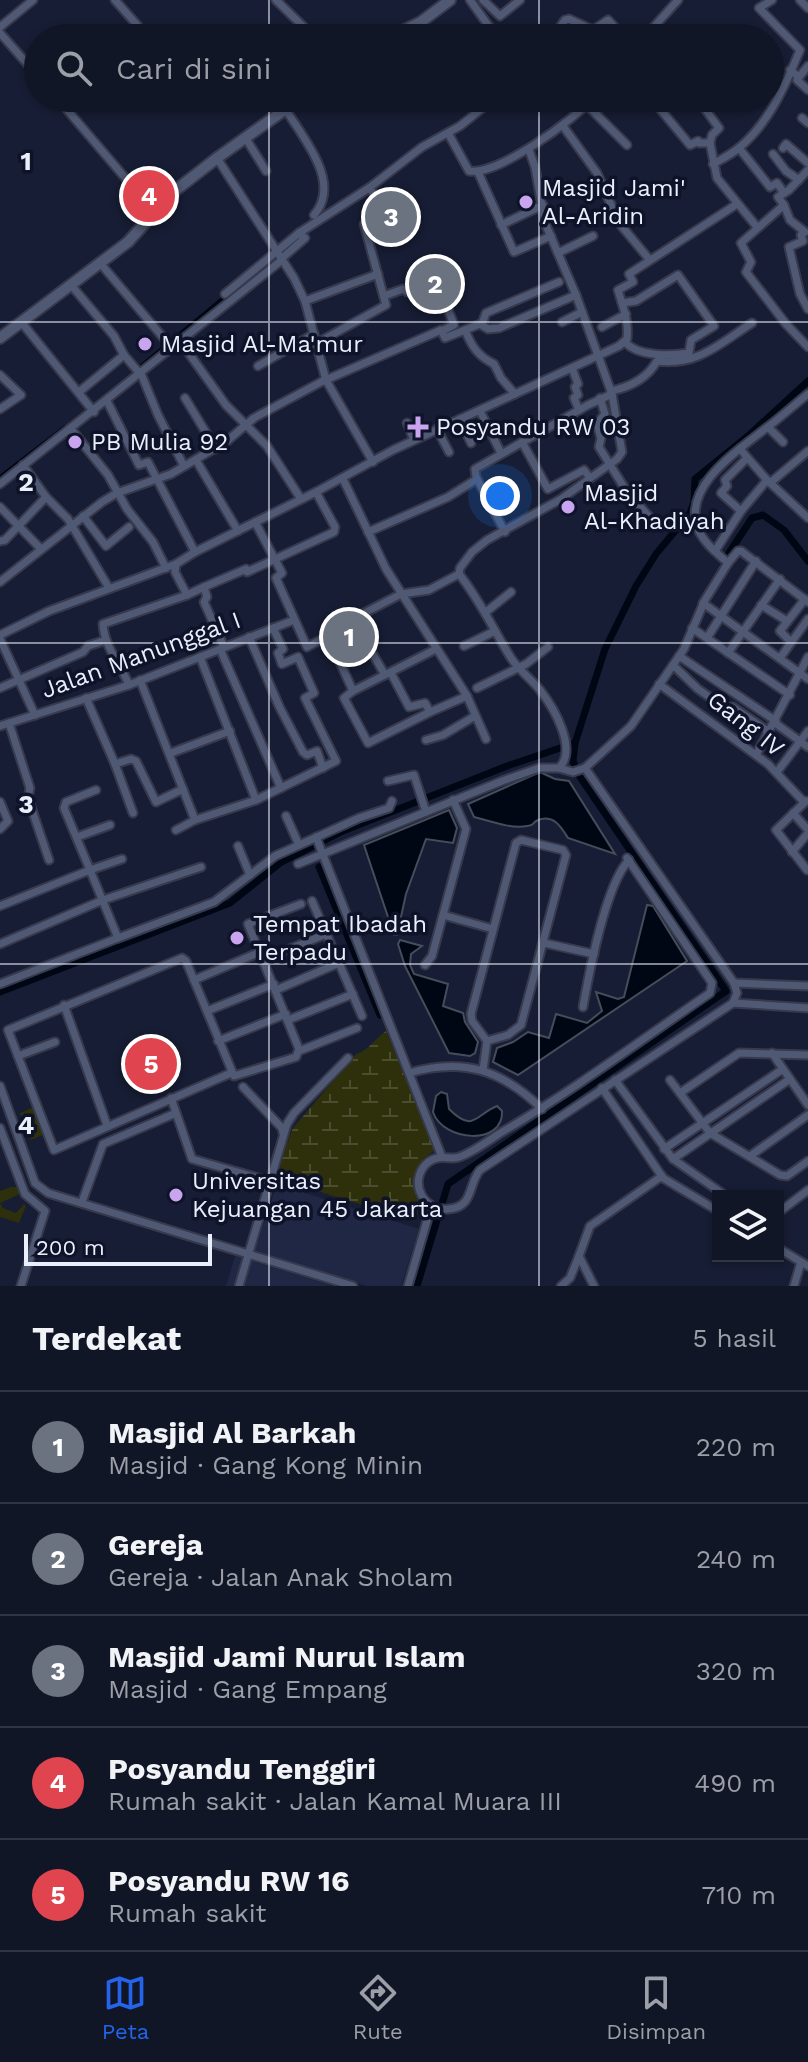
<!DOCTYPE html>
<html lang="id">
<meta charset="utf-8">
<style>
:root{--surface:#111627;--page:#1e2333;--text:#f1f3f6;--muted:#9c9fa7;--line:#303544;--accent:#2563eb}
body{margin:0;font-family:"Work Sans",sans-serif;background:var(--page);color:var(--text)}
.controls{position:absolute;right:24px;bottom:24px;display:grid;overflow:hidden;border-radius:0px;box-shadow:0 2px 6px #0004}
.controls button{width:72px;height:72px;display:grid;place-items:center;padding:0;border:0;border-bottom:2px solid var(--line);background:var(--surface);color:var(--text);font:40px sans-serif}
.scale{position:absolute;left:24px;bottom:20px;width:188px;box-sizing:border-box;padding-left:8px;border:4px solid #eaeffc;border-top:0;font-size:22px;line-height:28px;white-space:nowrap;color:#eaeffc;-webkit-text-stroke:6px #0e132a;paint-order:stroke}
.you{position:absolute;left:500px;top:496px;width:28px;height:28px;margin:-20px;border:6px solid #fff;border-radius:50%;background:#1a73e8;box-shadow:0 0 0 12px #1a73e833}
.badge{display:grid;place-items:center;width:52px;height:52px;border-radius:50%;background:var(--accent);color:#fff;font-size:26px;font-weight:700}
.pin{position:absolute;translate:-50% -50%;border:4px solid #fff;box-shadow:0 2px 8px #0006}
.list{margin:0;padding:0;list-style:none}
h2{display:flex;justify-content:space-between;align-items:center;height:104px;margin:0;padding:0 32px;font-size:34px}
h2 small{font-size:26px;font-weight:400;color:var(--muted)}
.list li{display:grid;grid-template-columns:52px 1fr auto;gap:24px;align-items:center;box-sizing:border-box;height:112px;padding:0 32px;border-top:2px solid var(--line)}
.list b{display:block;font-size:30px;white-space:nowrap}
.list p{margin:0;font-size:26px;white-space:nowrap;color:var(--muted)}
.list em{font-size:26px;font-style:normal;color:var(--muted)}
.icon{flex:none;width:44px;height:44px;fill:none;stroke:currentColor;stroke-width:2;stroke-linecap:round;stroke-linejoin:round}
.map{position:relative;flex:none;width:808px;height:1286px;overflow:hidden}
.search{position:absolute;background:var(--surface);box-shadow:0 2px 6px #0004;left:24px;right:24px;top:24px;height:88px;display:flex;align-items:center;gap:20px;box-sizing:border-box;padding:0 28px;border-radius:44px;color:var(--muted);font-size:30px}
.sheet{height:664px;background:var(--surface)}
nav{display:flex;justify-content:space-around;align-items:center;box-sizing:border-box;height:112px;border-top:2px solid var(--line);background:var(--surface);font-size:22px;color:var(--muted)}
nav a{display:grid;justify-items:center;gap:4px}
nav .on{color:var(--accent)}
.map>svg:first-child{display:block}
.built{fill:#1f2744}
.wetland{fill:url(#wetland-marsh)}
.park{fill:#2e2f0b}
.water{fill:#000714;stroke:#464d5a;stroke-width:2}
.lines{fill:none;stroke-linecap:round;stroke-linejoin:round}
.canal{stroke:#000714;stroke-width:7}
.minor-casing{stroke:#37394c;stroke-width:11}
.secondary-casing{stroke:#37394c;stroke-width:14}
.minor{stroke:#505974;stroke-width:7}
.secondary{stroke:#505974;stroke-width:10}
.grid{fill:none;stroke:#eaeffc;stroke-width:2;stroke-opacity:0.55}
.poi-dot{fill:#c8a5ee;stroke:#0e132a;stroke-width:3}
.labels{text-anchor:middle;dominant-baseline:central;stroke-width:7;stroke-linejoin:round;paint-order:stroke}
.poi-label{font-size:24px;fill:#eaeffc;stroke:#0e132a;text-anchor:start}
.street-label{font-size:24px;fill:#eaeffc;stroke:#0e132a}
.grid-label{font-size:26px;text-anchor:middle;font-weight:bold;fill:#eaeffc;stroke:#0e132a;stroke-width:7;stroke-linejoin:round;paint-order:stroke}
</style>
<div class="map">
<svg width="808" height="1286" viewBox="0 0 808 1286">
<defs>
<pattern id="wetland-marsh" width="20" height="14" patternUnits="userSpaceOnUse" patternTransform="scale(2)"><rect width="20" height="14" fill="#2e2f0b"/><path d="M1 5h8M5 5V1M11 12h8M15 12V8" fill="none" stroke="#4c4d2f"/></pattern>
</defs>
<rect width="100%" height="100%" fill="#171d34"/>
<g class="built">
<path d="M277,1184L419,1229L401,1286H367L255,1250Z"/>
<path d="M235,1256L333,1286H226Z"/>
</g>
<path class="wetland" d="M386,1031L435,1150L423,1159L413,1179L420,1206L415,1221L278,1179L283,1153L293,1128L356,1054C368,1051 376,1038 386,1031Z"/>
<g class="park">
<path d="M34,1107L45,1134L31,1140L20,1113Z"/>
<path d="M11,1187H20L26,1197L23,1198L20,1194L0,1203L3,1208L16,1213L24,1204L26,1206L19,1223L0,1217V1191Z"/>
</g>
<g class="water">
<path d="M540,772L555,779L569,781L615,854L568,838C561,827 554,814 538,820C530,824 536,825 527,826C510,829 490,821 474,817L468,804Z"/>
<path d="M449,810L457,828L453,843L426,839L406,894L397,935H394L364,845Z"/>
<path d="M647,905L653,906L687,961L518,1075L493,1062L497,1048L513,1042L528,1032L549,1038L556,1014L587,1023L602,1011L596,992L618,999L624,997Z"/>
<path d="M400,940L422,946L411,954L410,965L414,974L448,984L443,1006L463,1013L465,1022L478,1042L475,1053L470,1056L449,1053L405,966L398,944Z"/>
<path d="M441,1092L447,1094L449,1109C474,1134 476,1114 497,1106L502,1111C504,1146 443,1142 433,1112L436,1096Z"/>
</g>
<g class="lines">
<g class="canal">
<path d="M140,369L302,235"/>
<path d="M0,479L65,429"/>
<path d="M722,560L723,562L752,518L763,515L784,530L808,561"/>
<path d="M319,867L380,1015"/>
<path d="M0,992L230,903L280,863L343,831L507,766L575,743L605,649L636,586L656,554L690,513L694,502L695,479L748,436L808,381"/>
<path d="M417,1286L448,1184L726,991L580,777L573,761L575,743"/>
</g>
<defs>
<g id="minor">
<path d="M115,0L138,26"/>
<path d="M276,0L315,38"/>
<path d="M470,0L493,32V35L487,38"/>
<path d="M483,0L500,16L520,0"/>
<path d="M800,0L808,8"/>
<path d="M0,27L33,0"/>
<path d="M652,29L661,38"/>
<path d="M0,33L38,76"/>
<path d="M552,38L565,20L569,19L593,30L608,20L625,38"/>
<path d="M644,38L678,0"/>
<path d="M790,70L799,77L808,66"/>
<path d="M799,77L797,80L808,90"/>
<path d="M57,98L156,214"/>
<path d="M651,98L690,145L698,141L699,143H710L717,178L757,227"/>
<path d="M697,98L719,128L712,135L710,143"/>
<path d="M587,105L627,145"/>
<path d="M286,110C304,139 342,183 314,215"/>
<path d="M802,118L808,123"/>
<path d="M563,126L597,173L619,223L649,259"/>
<path d="M448,133L469,171C497,176 574,120 593,98"/>
<path d="M245,137L266,171"/>
<path d="M739,148L770,187L777,183L784,193"/>
<path d="M783,148L786,144L808,163"/>
<path d="M773,154L786,171L799,180"/>
<path d="M217,158L294,278L305,301L326,380L373,462"/>
<path d="M713,164C722,159 732,154 740,147C769,123 786,84 800,50L759,8L772,0"/>
<path d="M808,170L789,190L778,197L784,205L741,243L751,262L746,272L786,324L808,347"/>
<path d="M478,172L514,252L551,236"/>
<path d="M784,205L790,220L805,232L801,235L803,241L789,247L800,294L808,309"/>
<path d="M501,225L543,205"/>
<path d="M558,253L593,236"/>
<path d="M281,259L305,238L299,233"/>
<path d="M100,263L172,348"/>
<path d="M71,285L114,336L124,355L142,376L158,415L184,466"/>
<path d="M225,294L299,233L369,188L422,147L460,126L495,98"/>
<path d="M384,296L403,289L407,292L418,288L425,306L444,299L454,325L442,331"/>
<path d="M305,301L378,274"/>
<path d="M622,303L636,301L678,275L714,326L691,340L689,353C671,356 638,357 625,342"/>
<path d="M562,322L582,312"/>
<path d="M22,323L94,412"/>
<path d="M482,324L486,313L559,282"/>
<path d="M602,327L626,314"/>
<path d="M465,330C472,347 478,356 494,364L501,378L515,394"/>
<path d="M180,341L226,405L267,446L301,499"/>
<path d="M317,343L386,305L364,224L382,203L369,188"/>
<path d="M258,366L314,334"/>
<path d="M572,368L578,384L575,387L578,395L574,398L579,410"/>
<path d="M0,375L21,395L0,409"/>
<path d="M611,391C630,387 647,379 657,361C698,366 719,344 752,323"/>
<path d="M79,392L124,355"/>
<path d="M185,398L216,449"/>
<path d="M600,398L605,414L597,424L601,438L599,447L627,492L654,522"/>
<path d="M107,401L139,465L148,462L195,552"/>
<path d="M480,411L501,453"/>
<path d="M460,419L471,443"/>
<path d="M407,423L414,440"/>
<path d="M768,427L783,442"/>
<path d="M71,429L108,475L127,509L153,542L166,568"/>
<path d="M437,429L449,452"/>
<path d="M522,442L548,489L584,470L590,478"/>
<path d="M740,449L767,480L808,518"/>
<path d="M196,460L238,531"/>
<path d="M23,465L46,497L68,519L109,588"/>
<path d="M343,479L386,569L467,696L486,739"/>
<path d="M770,483L808,451"/>
<path d="M0,484L282,260"/>
<path d="M0,507L41,549"/>
<path d="M741,511L721,493L727,486L725,480L747,458"/>
<path d="M83,516L106,546L129,527"/>
<path d="M255,522L282,573L276,578L307,647L328,636L353,691L344,698L368,743L430,712L467,696"/>
<path d="M368,532L448,497L477,479"/>
<path d="M505,532L476,477L475,469L588,405L612,394"/>
<path d="M0,541L5,540L46,497"/>
<path d="M715,551L741,511L767,480"/>
<path d="M728,563L738,551H741L808,602"/>
<path d="M176,564L175,572L187,595L204,587L207,597L204,602L224,647"/>
<path d="M0,582L102,502L117,493L171,474L227,441L254,418L321,382L441,330L445,338L480,324L488,329L499,328L576,295"/>
<path d="M204,587L246,569L247,572L334,532L335,527L316,492"/>
<path d="M703,603L808,679"/>
<path d="M761,605L787,621"/>
<path d="M486,612L511,592"/>
<path d="M349,621L356,633L360,632L385,675"/>
<path d="M692,628L790,695"/>
<path d="M0,635L49,611L176,564L195,552L316,492L393,450L619,346L627,339C629,321 623,307 618,290L633,282L629,274L737,204"/>
<path d="M328,636L345,623L401,594L429,590L459,574L460,568L472,552L487,540L561,499L617,459L622,452L612,394L576,295L545,223L535,167L529,150"/>
<path d="M249,637L280,708L303,752L307,755L317,751L323,768"/>
<path d="M707,638L756,561"/>
<path d="M0,639L35,715"/>
<path d="M791,642L780,631L805,599"/>
<path d="M464,646L495,631"/>
<path d="M220,649L281,788"/>
<path d="M728,653L780,579"/>
<path d="M679,656L776,721"/>
<path d="M200,657L256,800"/>
<path d="M780,658L808,619"/>
<path d="M673,665L698,689L725,708L733,707L769,732"/>
<path d="M391,673L409,707L425,703L430,712"/>
<path d="M140,680L195,820"/>
<path d="M659,684L768,764L803,801"/>
<path d="M129,685C121,664 104,647 103,624L187,595"/>
<path d="M0,688L83,652L88,646L106,640"/>
<path d="M477,688L526,664L548,647"/>
<path d="M353,691L436,649"/>
<path d="M86,698L115,764L131,759L136,761L156,802L183,789"/>
<path d="M9,723L30,788L28,798L49,860"/>
<path d="M775,723L808,747"/>
<path d="M0,726L129,685L294,620"/>
<path d="M426,740L443,735L475,716"/>
<path d="M171,753L230,731"/>
<path d="M756,755L808,657"/>
<path d="M115,764L133,813"/>
<path d="M559,768L573,772L585,768L734,983L737,993L733,1003L480,1170C468,1184 474,1207 449,1209C424,1212 408,1183 426,1164C436,1155 443,1158 454,1158C465,1158 492,1138 502,1132C574,1090 641,1040 710,993L712,983L627,858"/>
<path d="M585,768L631,726L684,649L705,600L728,563C718,554 705,544 699,531C680,488 737,451 765,429C780,418 794,405 808,394"/>
<path d="M777,772L808,731"/>
<path d="M388,781L414,775L426,812"/>
<path d="M96,790L66,802L64,808L90,870L122,859"/>
<path d="M806,801L776,830L807,870"/>
<path d="M0,802L8,821L0,829"/>
<path d="M793,813L808,830"/>
<path d="M286,816L299,845"/>
<path d="M176,830L195,820L256,800L336,761L305,698L314,693L298,657L282,664L278,653L283,649L273,628"/>
<path d="M77,837L110,825"/>
<path d="M316,837L442,1157"/>
<path d="M238,846L250,875"/>
<path d="M792,852L808,833"/>
<path d="M298,864L502,781L539,768H559C578,749 554,708 540,690C531,679 519,670 511,658C493,629 480,600 459,574"/>
<path d="M312,901L362,1016"/>
<path d="M0,906L90,870L118,938L0,984"/>
<path d="M443,915L493,929"/>
<path d="M118,938L214,902L275,856L359,818L389,808L392,801"/>
<path d="M544,943L594,954"/>
<path d="M0,944L103,900L201,867"/>
<path d="M263,960L326,934"/>
<path d="M425,965L432,956L466,829L453,800"/>
<path d="M194,980L260,952"/>
<path d="M734,983L808,986"/>
<path d="M276,990L339,963"/>
<path d="M733,1003L808,1008"/>
<path d="M64,1005L107,1125"/>
<path d="M583,1007C589,973 606,884 629,860"/>
<path d="M207,1011L274,984"/>
<path d="M288,1020L353,994"/>
<path d="M218,1041L286,1014"/>
<path d="M299,1051L357,1028"/>
<path d="M772,1053L808,1105"/>
<path d="M18,1056L55,1042"/>
<path d="M483,1070L487,1041L472,1021L471,1014L516,843L521,840L563,850L566,855L521,1025L508,1035L487,1041"/>
<path d="M231,1073L54,1150L8,1030L182,958L186,961L234,1076L296,1057L299,1049L248,924L301,904"/>
<path d="M409,1073C463,1057 502,1070 542,1109"/>
<path d="M615,1080L673,1159L726,1196"/>
<path d="M670,1080L710,1133L780,1175L787,1176L808,1161"/>
<path d="M0,1086L35,1183L48,1193L353,1286"/>
<path d="M243,1087L282,1128L283,1133"/>
<path d="M602,1088L663,1178L718,1211"/>
<path d="M680,1093L739,1053L808,1055"/>
<path d="M171,1098L192,1159L269,1181"/>
<path d="M0,1128L25,1194L45,1211L21,1286"/>
<path d="M664,1149L783,1069"/>
<path d="M750,1156L808,1115"/>
<path d="M673,1159L790,1079"/>
<path d="M82,1202L103,1144L176,1113"/>
<path d="M778,1213L808,1190"/>
<path d="M778,1248L808,1266"/>
<path d="M239,1286L287,1124L294,1113L348,1058"/>
<path d="M408,1286L431,1207"/>
<path d="M561,1286L570,1278L579,1256"/>
<path d="M594,1286L579,1256L590,1226L662,1176"/>
<path d="M794,1286L801,1262"/>
</g>
<g id="secondary">
<path d="M388,38L421,22L450,0"/>
<path d="M0,338L128,242L172,193L217,158L301,98"/>
</g>
</defs>
<use href="#minor" class="minor-casing"/>
<use href="#secondary" class="secondary-casing"/>
<use href="#minor" class="minor"/>
<use href="#secondary" class="secondary"/>
</g>
<path class="grid" d="M269,0V38M539,0V38M269,98V1286M539,98V1286M0,322H808M0,643H808M0,964H808"/>
<g class="poi-dot">
<circle cx="526" cy="202" r="8"/>
<circle cx="145" cy="344" r="8"/>
<path d="M414 415h8v8h8v8h-8v8h-8v-8h-8v-8h8z"/>
<circle cx="75" cy="442" r="8"/>
<circle cx="568" cy="507" r="8"/>
<circle cx="237" cy="938" r="8"/>
<circle cx="176" cy="1195" r="8"/>
</g>
<g class="labels">
<g class="poi-label">
<text x="542" y="188">Masjid Jami'<tspan x="542" dy="28">Al-Aridin</tspan></text>
<text x="161" y="344">Masjid Al-Ma'mur</text>
<text x="436" y="427">Posyandu RW 03</text>
<text x="91" y="442">PB Mulia 92</text>
<text x="584" y="493">Masjid<tspan x="584" dy="28">Al-Khadiyah</tspan></text>
<text x="253" y="924">Tempat Ibadah<tspan x="253" dy="28">Terpadu</tspan></text>
<text x="192" y="1181">Universitas<tspan x="192" dy="28">Kejuangan 45 Jakarta</tspan></text>
</g>
<g class="street-label">
<text transform="translate(141 655) rotate(-20)">Jalan Manunggal I</text>
<text transform="translate(746 724) rotate(38)">Gang IV</text>
</g>
</g>
<g class="grid-label">
<text x="26" y="170">1</text>
<text x="26" y="491">2</text>
<text x="26" y="813">3</text>
<text x="26" y="1134">4</text>
</g>
</svg>
<div class="controls">
<button><svg class="icon" aria-label="layers" viewBox="0 0 24 24"><path d="M12 4l9 5-9 5-9-5zM3 14l9 5 9-5"/></svg></button>
</div>
<div class="scale">200 m</div>
<div class="you"></div>
<div class="pin badge" style="left:349px;top:637px;background:#6b7280">1</div>
<div class="pin badge" style="left:435px;top:284px;background:#6b7280">2</div>
<div class="pin badge" style="left:391px;top:217px;background:#6b7280">3</div>
<div class="pin badge" style="left:149px;top:196px;background:#e0444e">4</div>
<div class="pin badge" style="left:151px;top:1064px;background:#e0444e">5</div>
<div class="search"><svg class="icon" aria-label="search" viewBox="0 0 24 24"><circle cx="10" cy="10" r="6"/><path d="M15 15l6 6"/></svg>Cari di sini</div>
</div>
<section class="sheet">
<h2>Terdekat<small>5 hasil</small></h2>
<ul class="list">
<li><span class="badge" style="background:#6b7280">1</span><div><b>Masjid Al Barkah</b><p>Masjid · Gang Kong Minin</p></div><em>220 m</em></li>
<li><span class="badge" style="background:#6b7280">2</span><div><b>Gereja</b><p>Gereja · Jalan Anak Sholam</p></div><em>240 m</em></li>
<li><span class="badge" style="background:#6b7280">3</span><div><b>Masjid Jami Nurul Islam</b><p>Masjid · Gang Empang</p></div><em>320 m</em></li>
<li><span class="badge" style="background:#e0444e">4</span><div><b>Posyandu Tenggiri</b><p>Rumah sakit · Jalan Kamal Muara III</p></div><em>490 m</em></li>
<li><span class="badge" style="background:#e0444e">5</span><div><b>Posyandu RW 16</b><p>Rumah sakit</p></div><em>710 m</em></li>
</ul>
</section>
<nav>
<a class="on"><svg class="icon" aria-label="map" viewBox="0 0 24 24"><path d="M3 6l6-2 6 2 6-2v14l-6 2-6-2-6 2zM9 4v14M15 6v14"/></svg>Peta</a>
<a><svg class="icon" aria-label="directions" viewBox="0 0 24 24"><path d="M12 3l9 9-9 9-9-9zM9 14v-3h6M13 9l2 2-2 2"/></svg>Rute</a>
<a><svg class="icon" aria-label="saved" viewBox="0 0 24 24"><path d="M7 4h10v16l-5-4-5 4z"/></svg>Disimpan</a>
</nav>
